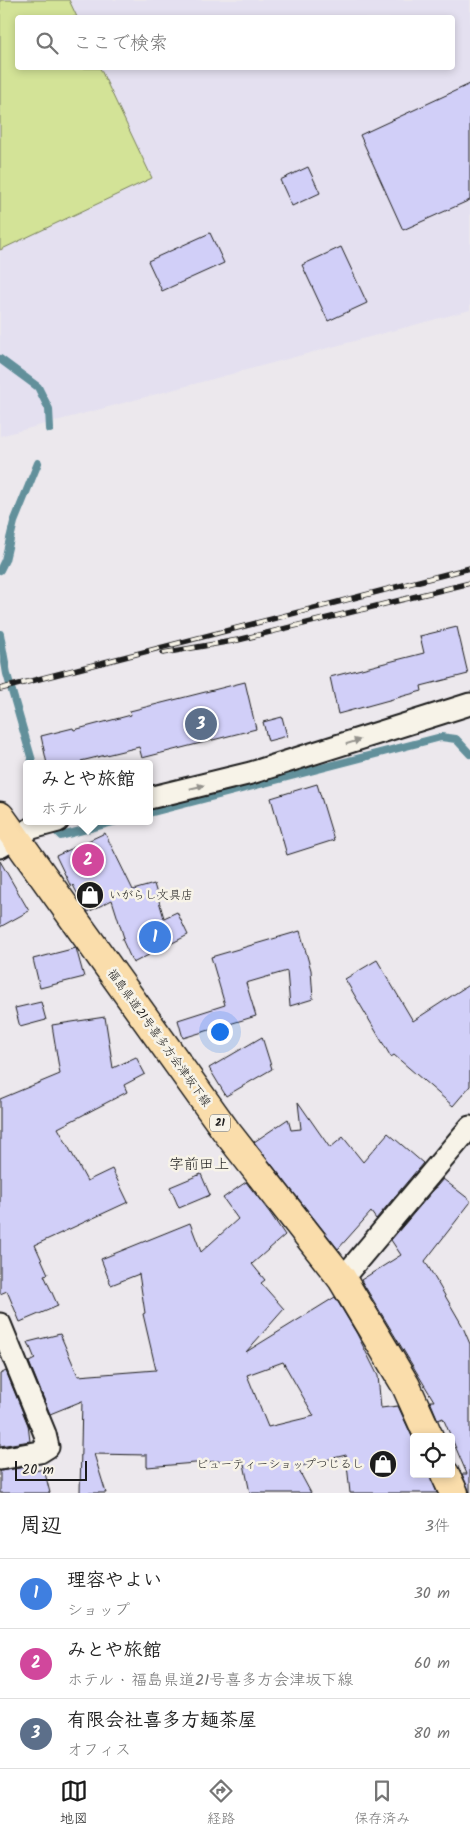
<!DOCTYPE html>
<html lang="ja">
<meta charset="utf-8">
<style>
:root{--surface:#fff;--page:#f2f2f2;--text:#222;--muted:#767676;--line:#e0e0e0;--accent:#1c1c1c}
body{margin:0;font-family:Kalam,"Klee One",sans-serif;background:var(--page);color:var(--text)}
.controls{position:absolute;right:15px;bottom:15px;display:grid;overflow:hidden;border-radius:5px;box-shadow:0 2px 8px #0003}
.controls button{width:45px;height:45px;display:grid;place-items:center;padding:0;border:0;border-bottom:1px solid var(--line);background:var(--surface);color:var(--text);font:25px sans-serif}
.scale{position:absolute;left:15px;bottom:12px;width:72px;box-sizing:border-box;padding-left:5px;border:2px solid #1c1c1c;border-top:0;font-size:14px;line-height:18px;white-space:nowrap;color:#1c1c1c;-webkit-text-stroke:4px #f7f3e8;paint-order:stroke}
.you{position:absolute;left:219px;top:1031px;width:18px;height:18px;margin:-12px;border:4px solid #fff;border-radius:50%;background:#1a73e8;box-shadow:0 0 0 8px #1a73e833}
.badge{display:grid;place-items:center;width:32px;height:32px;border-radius:50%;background:var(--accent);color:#fff;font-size:16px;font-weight:700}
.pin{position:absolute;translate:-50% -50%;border:2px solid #fff;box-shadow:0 1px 5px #0006}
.popup{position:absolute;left:23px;top:760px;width:130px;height:65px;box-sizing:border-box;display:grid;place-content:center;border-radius:5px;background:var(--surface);filter:drop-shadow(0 1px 4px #0005);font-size:16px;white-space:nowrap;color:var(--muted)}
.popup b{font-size:19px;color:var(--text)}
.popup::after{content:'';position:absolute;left:50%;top:100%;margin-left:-10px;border:10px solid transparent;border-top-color:var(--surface)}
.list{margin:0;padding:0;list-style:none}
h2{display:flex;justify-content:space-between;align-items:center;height:65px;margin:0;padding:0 20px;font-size:21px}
h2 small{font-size:16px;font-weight:400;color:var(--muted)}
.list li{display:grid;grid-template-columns:32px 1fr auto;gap:15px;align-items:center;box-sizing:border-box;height:70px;padding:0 20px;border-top:1px solid var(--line)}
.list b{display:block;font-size:19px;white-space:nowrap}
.list p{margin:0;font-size:16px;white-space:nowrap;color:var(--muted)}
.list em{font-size:16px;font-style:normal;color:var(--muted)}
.icon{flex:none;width:28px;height:28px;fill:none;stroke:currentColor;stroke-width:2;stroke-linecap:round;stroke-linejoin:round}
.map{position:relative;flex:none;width:470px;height:1493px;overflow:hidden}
.search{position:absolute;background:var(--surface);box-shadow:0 2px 8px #0003;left:15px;right:15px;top:15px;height:55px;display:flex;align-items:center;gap:12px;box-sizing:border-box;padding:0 18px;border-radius:5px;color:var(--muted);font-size:19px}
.sheet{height:275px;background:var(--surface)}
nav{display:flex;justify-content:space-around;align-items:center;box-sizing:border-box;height:70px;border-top:1px solid var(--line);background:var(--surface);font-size:14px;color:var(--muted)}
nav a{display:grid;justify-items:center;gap:2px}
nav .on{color:var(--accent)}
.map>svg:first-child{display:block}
.built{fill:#e4e0f0;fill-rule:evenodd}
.green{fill:#d3e397;stroke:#78805a}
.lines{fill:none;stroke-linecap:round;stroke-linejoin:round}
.stream{stroke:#62909b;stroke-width:8}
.building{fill:#d1cff8;stroke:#1c1c1c;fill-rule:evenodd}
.minor-casing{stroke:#1c1c1c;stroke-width:25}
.primary-casing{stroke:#1c1c1c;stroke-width:31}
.minor{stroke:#f7f3e8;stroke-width:21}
.primary{stroke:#faddab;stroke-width:28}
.rail-casing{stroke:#1c1c1c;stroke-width:5.5}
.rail{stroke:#f7f3e8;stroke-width:4;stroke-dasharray:11;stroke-linecap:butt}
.oneway{fill:#94928c}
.labels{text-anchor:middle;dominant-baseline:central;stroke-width:5;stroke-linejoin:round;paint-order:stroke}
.shield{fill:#f7f3e8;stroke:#5e5c59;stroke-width:1}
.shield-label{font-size:11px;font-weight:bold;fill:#1c1c1c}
.poi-label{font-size:12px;fill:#1c1c1c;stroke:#f7f3e8;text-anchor:start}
.street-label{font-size:12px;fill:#1c1c1c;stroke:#f7f3e8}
.quarter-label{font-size:15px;fill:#1c1c1c;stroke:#f7f3e8}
</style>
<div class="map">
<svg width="470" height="1493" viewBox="0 0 470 1493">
<rect width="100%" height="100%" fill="#ece8ed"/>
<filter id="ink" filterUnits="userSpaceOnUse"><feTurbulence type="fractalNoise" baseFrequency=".02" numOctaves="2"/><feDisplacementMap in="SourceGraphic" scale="10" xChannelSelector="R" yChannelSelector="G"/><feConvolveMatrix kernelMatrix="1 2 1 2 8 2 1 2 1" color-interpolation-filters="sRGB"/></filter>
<g filter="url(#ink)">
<path class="built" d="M0,0H470V310L0,436ZM18,18H452V68H18Z"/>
<path class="green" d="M0,0H69L77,17L18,18V68H100L152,178L0,250Z"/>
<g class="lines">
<g class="stream">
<path d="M0,359L38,387L49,409L50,429"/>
<path d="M0,570L5,560L14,522L38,463"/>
<path d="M0,634L7,674L33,764"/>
<path d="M149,813L441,737L456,739L470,754"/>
<path d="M57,832L61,836L117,821"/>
</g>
</g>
<g class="building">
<path d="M470,84V200L403,230L360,135Z"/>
<path d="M308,167L320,193L292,206L280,180Z"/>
<path d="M210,233L224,263L162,291L148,261Z"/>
<path d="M341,247L367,303L328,321L302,265Z"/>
<path d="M457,627L468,674L421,686L422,691L338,714L330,677L424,653L420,636Z"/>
<path d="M245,682L256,729L142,758L139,747L81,761L82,764H47L41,736L73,728L74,730L131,715L130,711Z"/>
<path d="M282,717L287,736L268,741L263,722Z"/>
<path d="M317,784L334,840L287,855L271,798Z"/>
<path d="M105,833L133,890L154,884L164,918L177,912L188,935L133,963L122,939L124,938L112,900L88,912L82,903L73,885L71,887L56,856Z"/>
<path d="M0,861L29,911L0,927Z"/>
<path d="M300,931L311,970L313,999L290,1006L287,971L246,983L256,1016L183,1038L178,1020L225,1005L211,957Z"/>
<path d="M76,948L84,977L40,988L33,959Z"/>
<path d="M377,960L413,1021L470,984V1086L453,1106L394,1055L391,1057L345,979Z"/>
<path d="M41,1002L46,1020L20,1027L15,1008Z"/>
<path d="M105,1017L113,1068L136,1057L145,1074L124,1085L127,1092L58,1128L87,1181L112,1169L128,1202L35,1245L48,1274L44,1275L58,1306L20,1322L7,1291L0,1294V1099L60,1074L52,1025Z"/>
<path d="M262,1037L272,1069L226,1096L209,1068Z"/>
<path d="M298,1102L330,1148L343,1137L363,1162L388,1133L423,1163L376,1219L371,1212L338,1249L254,1142L288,1119L291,1130L301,1129Z"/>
<path d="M201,1174L210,1195L179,1208L170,1187Z"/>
<path d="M443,1179L470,1200V1203L425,1261L462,1325L470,1344V1493L462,1474H467L443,1418L438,1420L430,1401H434L361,1280L401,1255L391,1240Z"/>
<path d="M246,1182L270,1213L285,1235L252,1264L265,1280L261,1283L284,1309L246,1352L335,1297L357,1334L378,1376L381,1408L398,1406L414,1441V1474H430L437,1493H350L346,1455L297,1467L311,1493H250L243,1459L147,1467V1455L94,1454L106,1493H80L82,1401L50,1414L29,1362L35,1359L28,1342L60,1334L78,1376L156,1370L143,1314L145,1313L139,1274L111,1285L101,1259L190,1223L201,1252L238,1219L223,1198ZM283,1362L314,1416L268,1427L247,1375Z"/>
<path d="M6,1371L28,1425L30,1441L0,1446V1374Z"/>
<path d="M34,1466L35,1471L44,1469L50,1493H0V1471Z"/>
</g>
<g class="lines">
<defs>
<g id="minor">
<path d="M149,798L251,773L470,704"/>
<path d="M0,847L32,828L58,821"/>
<path d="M342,1279L470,1127"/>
<path d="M0,1324L45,1434L48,1447L40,1452L0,1459"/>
</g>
<g id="primary">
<path d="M0,816L226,1131L342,1279L406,1386L429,1437"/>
<path d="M445,1474L454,1493"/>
</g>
</defs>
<use href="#minor" class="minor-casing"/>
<use href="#primary" class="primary-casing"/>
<use href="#minor" class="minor"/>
<use href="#primary" class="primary"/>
<defs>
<g id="rail">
<path d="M163,653L238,640L470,583"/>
<path d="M0,689L470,568"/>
</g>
</defs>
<use href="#rail" class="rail-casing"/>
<use href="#rail" class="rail"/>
</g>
<defs><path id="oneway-solid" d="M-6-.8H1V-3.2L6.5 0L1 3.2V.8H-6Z" transform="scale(1.25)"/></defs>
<g class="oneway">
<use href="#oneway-solid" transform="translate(353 742) rotate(-17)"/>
<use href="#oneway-solid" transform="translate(197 787) rotate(-14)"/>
</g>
</g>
<defs>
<symbol id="shop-disc" viewBox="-11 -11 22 22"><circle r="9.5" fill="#1c1c1c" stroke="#f7f3e8"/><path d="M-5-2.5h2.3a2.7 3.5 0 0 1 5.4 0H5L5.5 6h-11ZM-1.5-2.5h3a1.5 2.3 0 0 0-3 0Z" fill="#fff"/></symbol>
</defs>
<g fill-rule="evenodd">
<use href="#shop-disc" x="74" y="879" width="32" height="32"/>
<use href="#shop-disc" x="367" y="1448" width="32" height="32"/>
</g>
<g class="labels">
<rect class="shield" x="210" y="1114.5" width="20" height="17" rx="4"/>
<g class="shield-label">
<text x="220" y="1123">21</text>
</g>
<g class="poi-label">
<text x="109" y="895">いがらし文具店</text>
<text x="364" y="1464" text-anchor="end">ビューティーショップつじるし</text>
</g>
<g class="street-label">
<text transform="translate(159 1038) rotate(54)">福島県道21号喜多方会津坂下線</text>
</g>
<g class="quarter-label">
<text x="199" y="1165">字前田上</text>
</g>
</g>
</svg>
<div class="controls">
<button><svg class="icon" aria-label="locate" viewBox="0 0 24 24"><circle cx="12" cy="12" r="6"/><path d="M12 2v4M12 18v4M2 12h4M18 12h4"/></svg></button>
</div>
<div class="scale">20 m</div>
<div class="you"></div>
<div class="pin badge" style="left:155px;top:937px;background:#3f7fe0">1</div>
<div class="pin badge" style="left:88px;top:860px;background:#d1479c">2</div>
<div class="popup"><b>みとや旅館</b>ホテル</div>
<div class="pin badge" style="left:201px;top:724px;background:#5c6f8a">3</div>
<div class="search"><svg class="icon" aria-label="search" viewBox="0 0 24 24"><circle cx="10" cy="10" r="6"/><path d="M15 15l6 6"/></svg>ここで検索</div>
</div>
<section class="sheet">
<h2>周辺<small>3件</small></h2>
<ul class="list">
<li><span class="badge" style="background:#3f7fe0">1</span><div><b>理容やよい</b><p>ショップ</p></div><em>30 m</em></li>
<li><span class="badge" style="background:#d1479c">2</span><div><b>みとや旅館</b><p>ホテル · 福島県道21号喜多方会津坂下線</p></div><em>60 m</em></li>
<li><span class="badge" style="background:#5c6f8a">3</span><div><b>有限会社喜多方麺茶屋</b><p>オフィス</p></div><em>80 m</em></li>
</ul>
</section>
<nav>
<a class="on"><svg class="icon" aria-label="map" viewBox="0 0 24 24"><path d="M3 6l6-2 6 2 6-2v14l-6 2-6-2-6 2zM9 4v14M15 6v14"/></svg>地図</a>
<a><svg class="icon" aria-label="directions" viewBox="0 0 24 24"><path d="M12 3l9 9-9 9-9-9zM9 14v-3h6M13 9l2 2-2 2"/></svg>経路</a>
<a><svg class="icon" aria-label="saved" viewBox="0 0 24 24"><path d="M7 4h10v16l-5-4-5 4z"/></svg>保存済み</a>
</nav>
